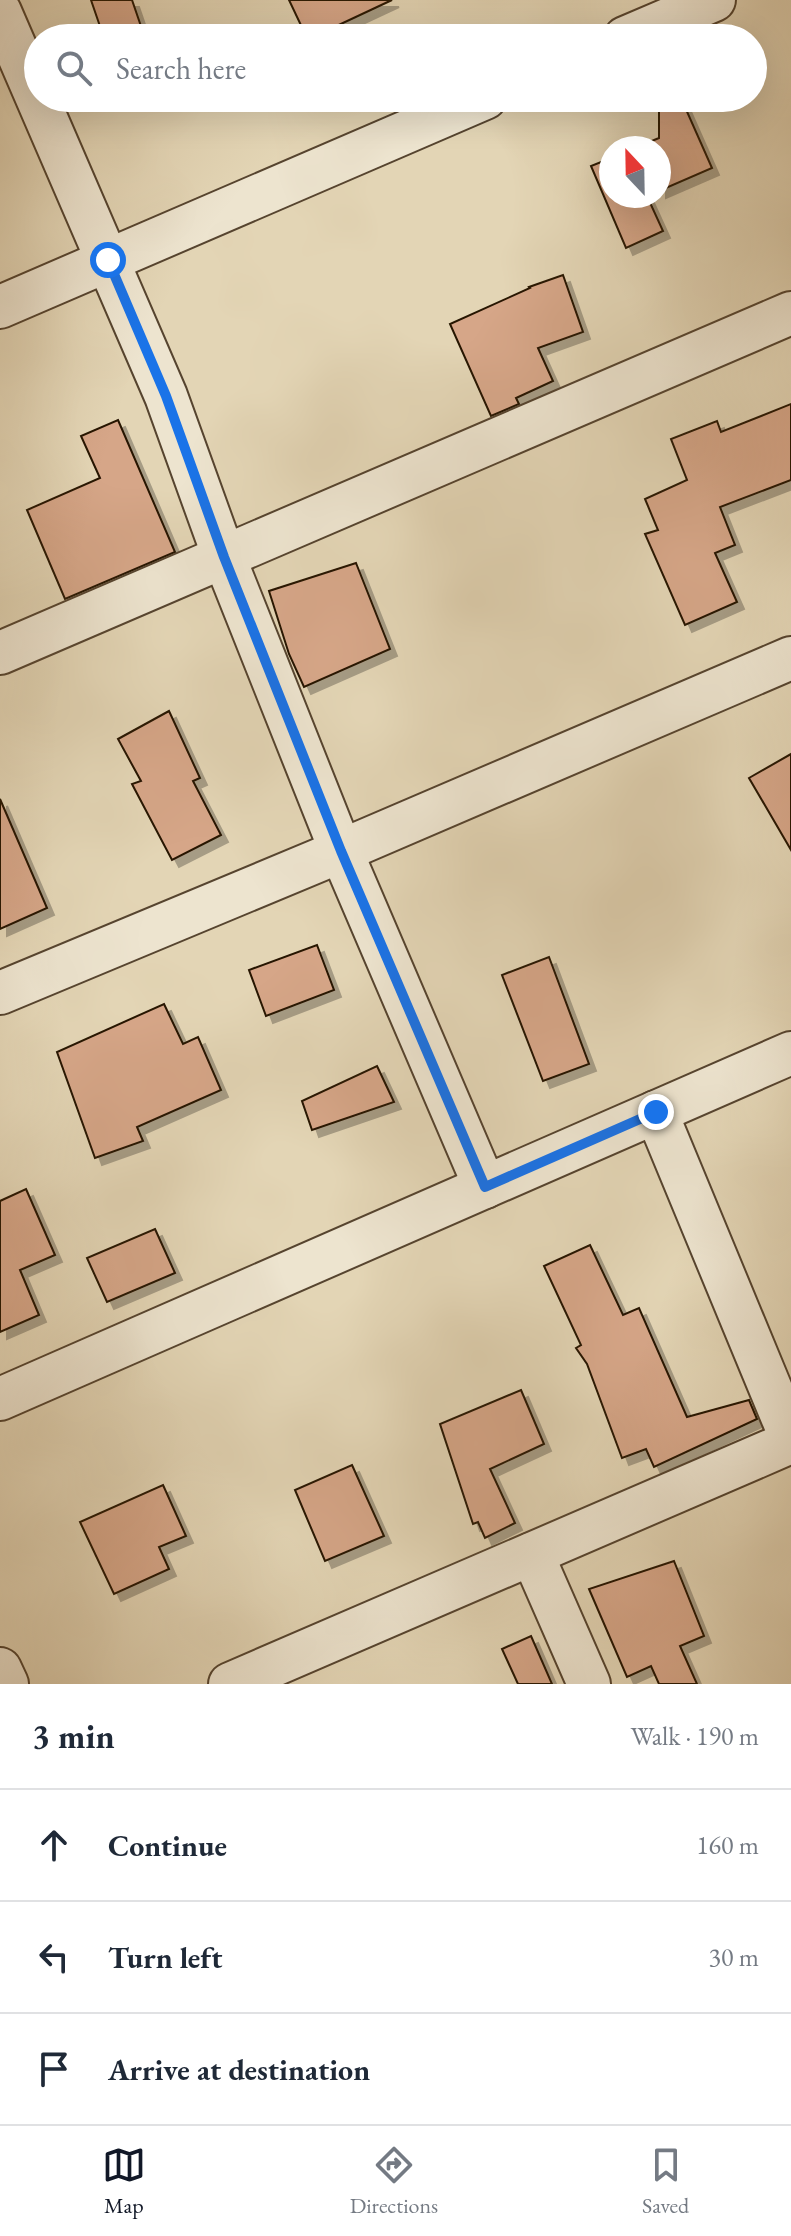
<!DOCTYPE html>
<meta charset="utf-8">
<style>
:root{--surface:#fff;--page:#f2f2f3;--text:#1f2937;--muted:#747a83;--line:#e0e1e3;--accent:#111827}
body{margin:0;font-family:"EB Garamond",serif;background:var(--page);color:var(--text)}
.compass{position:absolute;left:599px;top:136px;width:72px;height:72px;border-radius:50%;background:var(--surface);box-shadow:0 8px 32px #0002;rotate:338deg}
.stop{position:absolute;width:24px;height:24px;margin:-18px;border:6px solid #1a73e8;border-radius:50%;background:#fff}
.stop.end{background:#1a73e8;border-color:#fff;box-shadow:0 2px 8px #0008}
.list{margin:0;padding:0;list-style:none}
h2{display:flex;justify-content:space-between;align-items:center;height:104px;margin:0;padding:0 32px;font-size:34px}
h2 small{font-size:26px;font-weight:400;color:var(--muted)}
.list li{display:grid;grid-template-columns:52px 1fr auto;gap:24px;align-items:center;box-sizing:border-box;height:112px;padding:0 32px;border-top:2px solid var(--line)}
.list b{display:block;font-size:30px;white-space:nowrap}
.list em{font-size:26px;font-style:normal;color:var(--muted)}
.icon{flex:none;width:44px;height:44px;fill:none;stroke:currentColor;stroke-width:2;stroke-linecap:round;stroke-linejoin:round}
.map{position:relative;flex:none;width:791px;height:1684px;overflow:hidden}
.search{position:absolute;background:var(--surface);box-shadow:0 8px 32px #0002;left:24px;right:24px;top:24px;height:88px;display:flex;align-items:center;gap:20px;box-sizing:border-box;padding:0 28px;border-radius:44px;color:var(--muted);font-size:30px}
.sheet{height:440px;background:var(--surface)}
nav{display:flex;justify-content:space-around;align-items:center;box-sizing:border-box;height:112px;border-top:2px solid var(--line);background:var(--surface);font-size:22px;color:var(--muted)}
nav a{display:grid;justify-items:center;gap:4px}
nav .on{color:var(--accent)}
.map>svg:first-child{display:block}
.building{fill:#d6a688;stroke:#271402;stroke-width:2;filter:url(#shadow)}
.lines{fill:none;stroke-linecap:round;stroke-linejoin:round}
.minor-casing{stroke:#56442f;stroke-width:46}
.minor{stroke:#ede4cf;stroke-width:42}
.route{stroke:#1a73e8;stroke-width:10}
</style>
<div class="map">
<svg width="791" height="1684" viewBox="0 0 791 1684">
<defs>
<filter id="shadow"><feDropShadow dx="7" dy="7" stdDeviation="0" flood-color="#0004"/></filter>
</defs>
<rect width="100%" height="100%" fill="#e3d5b5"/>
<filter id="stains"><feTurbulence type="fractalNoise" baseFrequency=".0025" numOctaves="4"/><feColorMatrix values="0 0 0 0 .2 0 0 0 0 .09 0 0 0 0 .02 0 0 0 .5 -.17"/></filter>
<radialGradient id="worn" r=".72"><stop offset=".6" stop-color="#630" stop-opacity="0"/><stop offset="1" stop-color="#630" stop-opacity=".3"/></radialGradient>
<g class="building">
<path d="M91,0H132L145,38H104Z"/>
<path d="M289,0H392L311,38H307Z"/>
<path d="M659,98H681L712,168L659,191V148H635L659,138Z"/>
<path d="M611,158V196H647L663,231L626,248L591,166Z"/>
<path d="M563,275L583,332L538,348L553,381L516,398L519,404L491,416L450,324L530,288L529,287Z"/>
<path d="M791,404V480L720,507L735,545L715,553L737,602L685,625L645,534L658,530L645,499L687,480L671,439L717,421L721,432Z"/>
<path d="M118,420L175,552L65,599L27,510L100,478L81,436Z"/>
<path d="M356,563L390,649L304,687L289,654L269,591Z"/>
<path d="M169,711L200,778L193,781L221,835L172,860L132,784L141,781L118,739Z"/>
<path d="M791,754V850L749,778Z"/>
<path d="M0,799L47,908L0,929Z"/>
<path d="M317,945L334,990L266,1016L249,970Z"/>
<path d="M549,957L589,1064L543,1081L502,975Z"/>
<path d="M164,1004L183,1044L198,1037L221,1090L137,1127L143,1141L95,1158L57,1052Z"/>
<path d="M377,1066L394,1102L312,1130L302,1101Z"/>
<path d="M26,1189L55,1255L20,1270L39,1315L0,1332V1201Z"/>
<path d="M155,1229L175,1273L107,1302L87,1258Z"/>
<path d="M590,1245L623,1315L639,1308L687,1417L749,1400L757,1419L654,1467L646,1449L622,1458L587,1364L576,1348L581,1345L544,1266Z"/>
<path d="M521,1390L544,1444L490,1469L515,1523L485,1538L478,1522L473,1524L440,1424Z"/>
<path d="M352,1465L384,1536L325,1561L295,1490Z"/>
<path d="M163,1485L186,1536L159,1547L169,1569L114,1594L80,1522Z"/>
<path d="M674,1561L704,1636L680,1646L697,1684H659L651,1666L627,1677L589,1589Z"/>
<path d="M531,1636L552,1684H518L502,1649Z"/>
</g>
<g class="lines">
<defs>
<g id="minor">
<path d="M0,12L166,396L224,557L341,851L485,1187"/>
<path d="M625,38L714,0"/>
<path d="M0,307L485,98"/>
<path d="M0,653L791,313"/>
<path d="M0,993L341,851L791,658"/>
<path d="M656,1112L791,1438"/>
<path d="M0,1399L791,1053"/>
<path d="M532,1554L589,1684"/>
<path d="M0,1669L7,1684"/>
<path d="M230,1684L791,1442"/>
</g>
</defs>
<use href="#minor" class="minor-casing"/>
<use href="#minor" class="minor"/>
</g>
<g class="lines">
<path class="route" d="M108,260L166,396L224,557L341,851L485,1187L656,1112"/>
</g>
<rect width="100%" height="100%" filter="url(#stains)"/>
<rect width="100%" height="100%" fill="url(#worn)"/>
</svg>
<svg class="compass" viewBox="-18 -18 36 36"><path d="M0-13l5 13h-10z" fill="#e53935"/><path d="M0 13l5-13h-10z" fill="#747a83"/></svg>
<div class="stop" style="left:108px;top:260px"></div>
<div class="stop end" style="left:656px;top:1112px"></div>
<div class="search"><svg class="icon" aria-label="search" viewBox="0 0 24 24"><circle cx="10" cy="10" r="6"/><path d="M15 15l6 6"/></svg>Search here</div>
</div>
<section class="sheet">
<h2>3 min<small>Walk · 190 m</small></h2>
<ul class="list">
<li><svg class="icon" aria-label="ahead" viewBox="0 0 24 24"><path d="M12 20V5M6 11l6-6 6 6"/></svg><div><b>Continue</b></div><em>160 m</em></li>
<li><svg class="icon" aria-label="left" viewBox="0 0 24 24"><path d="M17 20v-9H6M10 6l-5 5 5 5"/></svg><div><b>Turn left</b></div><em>30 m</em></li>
<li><svg class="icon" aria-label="arrive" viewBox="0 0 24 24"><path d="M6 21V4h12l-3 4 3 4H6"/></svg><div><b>Arrive at destination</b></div></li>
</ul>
</section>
<nav>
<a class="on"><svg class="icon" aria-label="map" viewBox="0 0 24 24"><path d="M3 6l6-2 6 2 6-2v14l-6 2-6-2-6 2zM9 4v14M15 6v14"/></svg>Map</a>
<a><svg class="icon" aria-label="directions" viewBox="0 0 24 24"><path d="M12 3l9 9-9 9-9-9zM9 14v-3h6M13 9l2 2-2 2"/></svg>Directions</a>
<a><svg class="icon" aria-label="saved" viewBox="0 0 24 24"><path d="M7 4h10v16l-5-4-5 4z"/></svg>Saved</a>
</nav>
